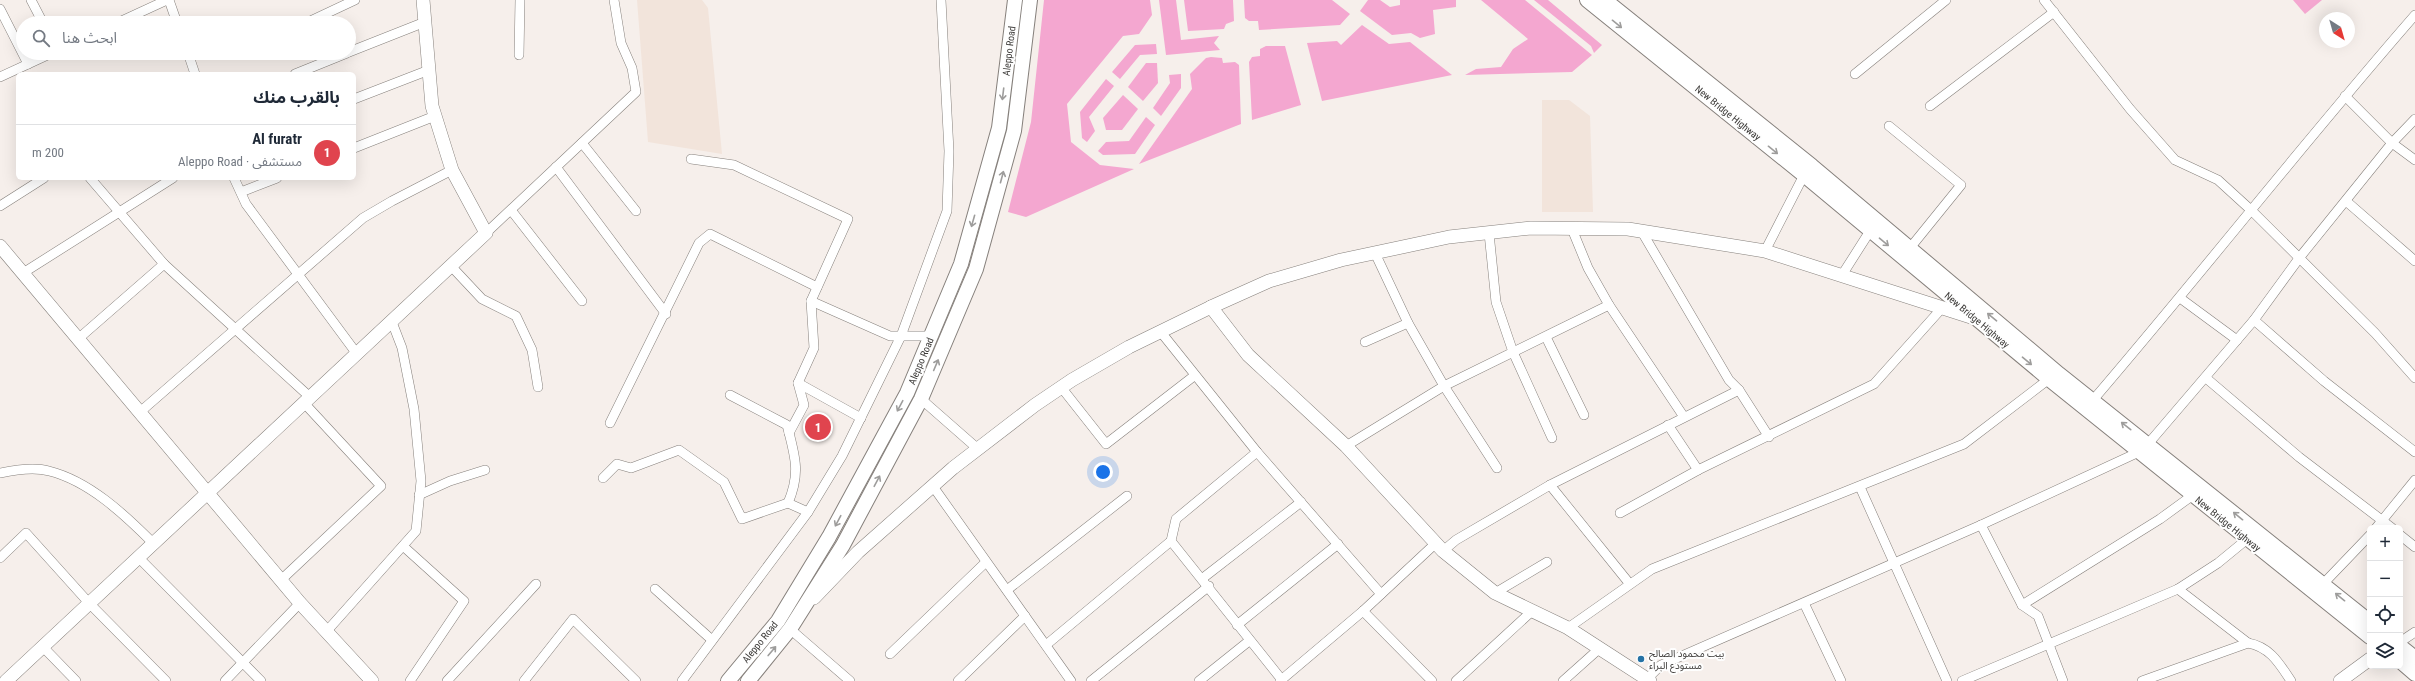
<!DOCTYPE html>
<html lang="ar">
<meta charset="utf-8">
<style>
:root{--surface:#fff;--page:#f2f2f3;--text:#1f2937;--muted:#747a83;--line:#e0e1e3;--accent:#2572a5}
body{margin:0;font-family:"Roboto Condensed","Noto Sans Arabic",sans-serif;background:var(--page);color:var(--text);direction:rtl}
.controls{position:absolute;right:12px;bottom:12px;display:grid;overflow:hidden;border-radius:6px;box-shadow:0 4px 16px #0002}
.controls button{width:36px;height:36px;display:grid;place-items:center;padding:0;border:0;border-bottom:1px solid var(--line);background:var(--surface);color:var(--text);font:20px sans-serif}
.compass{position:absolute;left:2319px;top:12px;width:36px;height:36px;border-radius:50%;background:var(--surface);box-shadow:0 4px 16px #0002;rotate:143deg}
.you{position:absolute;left:1103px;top:472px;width:14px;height:14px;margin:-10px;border:3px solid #fff;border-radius:50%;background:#1a73e8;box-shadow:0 0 0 6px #1a73e833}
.badge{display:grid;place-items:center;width:26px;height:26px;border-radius:50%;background:var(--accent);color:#fff;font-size:13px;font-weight:700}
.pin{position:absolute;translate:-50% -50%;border:2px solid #fff;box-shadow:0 1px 4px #0006}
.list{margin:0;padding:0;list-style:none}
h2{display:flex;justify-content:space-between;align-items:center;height:52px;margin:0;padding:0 16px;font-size:17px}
h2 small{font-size:13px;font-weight:400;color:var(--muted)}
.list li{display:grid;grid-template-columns:26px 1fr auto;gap:12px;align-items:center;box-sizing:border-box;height:56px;padding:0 16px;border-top:1px solid var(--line)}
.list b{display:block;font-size:15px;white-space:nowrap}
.list p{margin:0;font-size:13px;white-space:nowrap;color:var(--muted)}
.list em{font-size:13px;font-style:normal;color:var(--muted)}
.icon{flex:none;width:22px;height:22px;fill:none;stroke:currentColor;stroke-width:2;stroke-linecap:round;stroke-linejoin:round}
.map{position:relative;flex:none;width:2415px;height:681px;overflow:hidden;direction:ltr}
.search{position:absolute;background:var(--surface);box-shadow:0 4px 16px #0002;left:16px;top:16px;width:340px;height:44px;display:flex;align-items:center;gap:10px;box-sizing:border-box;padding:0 14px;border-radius:22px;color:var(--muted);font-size:15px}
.panel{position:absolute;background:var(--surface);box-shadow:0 4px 16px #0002;left:16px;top:72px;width:340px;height:108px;border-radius:6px;direction:rtl}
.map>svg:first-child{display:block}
.built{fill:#f2e4db}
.green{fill:#f4a7d0}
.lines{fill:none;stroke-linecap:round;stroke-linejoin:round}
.street-casing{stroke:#86807c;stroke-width:10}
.secondary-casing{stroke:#86807c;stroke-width:14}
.primary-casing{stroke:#86807c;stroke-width:16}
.street{stroke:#fff;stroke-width:9}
.secondary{stroke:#fff;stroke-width:13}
.primary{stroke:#fff;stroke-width:14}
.oneway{stroke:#9e9d9c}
.poi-dot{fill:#2572a5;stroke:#fefefe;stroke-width:1.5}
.labels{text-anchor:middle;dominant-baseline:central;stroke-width:4;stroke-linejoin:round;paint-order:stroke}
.street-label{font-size:10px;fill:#3d3b39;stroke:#fefefe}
.poi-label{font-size:10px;fill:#3d3b39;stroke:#fefefe;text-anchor:start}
</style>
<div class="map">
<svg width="2415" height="681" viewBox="0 0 2415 681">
<rect width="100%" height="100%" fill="#f6efeb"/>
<g class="built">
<path d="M637,0H702L708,8L722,154L648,142Z"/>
<path d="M1542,100H1569L1590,116L1593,212H1542Z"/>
</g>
<g class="green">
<path d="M1044,0H1150L1152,15L1139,34L1123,36L1067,104L1071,142L1100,165L1134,169L1026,217L1008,212L1031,122Z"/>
<path d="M1159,0H1176L1181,40L1219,36L1214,43L1220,50L1166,55Z"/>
<path d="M1184,0H1233L1234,21L1226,24L1224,29L1188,31Z"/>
<path d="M1244,0H1332L1350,14L1340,25L1259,30L1258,21H1249L1245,18Z"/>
<path d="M1368,0H1380L1390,7L1400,5V0H1456V7L1433,10L1435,34L1420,38L1411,33L1392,35L1360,11Z"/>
<path d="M1481,0H1525L1592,55L1572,72L1465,75L1476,69L1501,67L1513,49L1528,39Z"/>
<path d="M1534,0H1548L1602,45L1594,53L1591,46Z"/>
<path d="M2293,0H2322L2305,14Z"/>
<path d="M1362,25L1389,44L1410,42L1452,75L1322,101L1307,43L1337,41L1341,45Z"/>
<path d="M1156,44L1157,54L1140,55L1120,79L1112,72L1135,45Z"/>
<path d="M1266,46H1285L1301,105L1252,120L1249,62L1252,57L1260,56V49Z"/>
<path d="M1211,57L1222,58L1223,63L1235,62L1239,65L1241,124L1139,164L1192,89L1190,74L1206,58Z"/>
<path d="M1146,63H1157L1158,83L1143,101L1128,87Z"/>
<path d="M1181,74V88L1161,116L1153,108L1170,83L1169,75Z"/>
<path d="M1106,79L1114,86L1089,117L1095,131L1087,142L1082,138L1080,112Z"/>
<path d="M1123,95L1138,109L1122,130H1106L1103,118Z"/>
<path d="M1146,117L1155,125L1135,154L1103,155L1098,151L1106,142L1129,141Z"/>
</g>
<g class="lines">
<defs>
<g id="street">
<path d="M31,0L43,23"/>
<path d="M169,0L177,23"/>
<path d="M2044,0L2130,109L2175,160L2218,180L2252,211L2375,333L2415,378"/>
<path d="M0,9L28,64"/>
<path d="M117,23L167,0"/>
<path d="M306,23L355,0"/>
<path d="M349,52L425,22"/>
<path d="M188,53L195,74"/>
<path d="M519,55L520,0"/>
<path d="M295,74L347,53"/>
<path d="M1855,74L1946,0"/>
<path d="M0,77L52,53"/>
<path d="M2345,96L2392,143L2415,160"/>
<path d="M354,99L429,70"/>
<path d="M1930,106L2054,12"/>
<path d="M1889,126L1961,185L1910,248"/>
<path d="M582,143L636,211"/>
<path d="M354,148L435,116"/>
<path d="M691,159L734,165L848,219L811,301L890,336H931"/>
<path d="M556,167L666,314"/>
<path d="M90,178L164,264L311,398"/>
<path d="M234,178L246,204L357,354"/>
<path d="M241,192L277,178"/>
<path d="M2346,201L2415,261"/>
<path d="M0,206L44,178"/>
<path d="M511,210L582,301"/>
<path d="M1572,229L1588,268L1609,305L1684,417"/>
<path d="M1642,232L1729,380L1739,390L1769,437"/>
<path d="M486,233L636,92L632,68L621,43L614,0"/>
<path d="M1489,233L1496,302L1513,352L1552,438"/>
<path d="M1765,251L1804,175"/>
<path d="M1375,253L1408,323L1444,386L1497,468"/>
<path d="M451,266L482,299L516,316L532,350L538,387"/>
<path d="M23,273L173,178"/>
<path d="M1842,275L1870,231"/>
<path d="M2180,298L2237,340"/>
<path d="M2254,320L2324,381L2415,452"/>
<path d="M1160,331L1257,452L1381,594"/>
<path d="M1546,337L1584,415"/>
<path d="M78,339L164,264"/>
<path d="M1365,342L1408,323"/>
<path d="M2206,378L2299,457L2392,528"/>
<path d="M798,383L814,348L811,301"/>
<path d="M1061,387L1106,444L1194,376"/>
<path d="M730,395L787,425C795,456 801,473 788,503L808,512"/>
<path d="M921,399L978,449"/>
<path d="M2093,400C2202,273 2305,141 2415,15"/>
<path d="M140,412L363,218L392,201L452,170"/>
<path d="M610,423L699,243L710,234L817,287"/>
<path d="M1668,425L1698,470"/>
<path d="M789,433L804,405L798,383L861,418"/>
<path d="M1346,446L1444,386L1609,305"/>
<path d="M1257,452L1176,519L1171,541L1282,680"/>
<path d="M0,473C14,470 35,467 49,471C89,481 124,514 153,543"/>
<path d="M603,478L617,464L631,468L679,450L724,482L742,519L788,503"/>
<path d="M932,485L1071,681"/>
<path d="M1550,485L1629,583"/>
<path d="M1860,487L1947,681"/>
<path d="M419,495L450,481L485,470"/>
<path d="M1620,513L1698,470L1874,384L1942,308"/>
<path d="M1981,525L2022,605L2160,519L2193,495"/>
<path d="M2376,528L2415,480"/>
<path d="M2400,535L2415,547"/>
<path d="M403,546L464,601L410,681"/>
<path d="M1443,551L1456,540L1550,485L1739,390"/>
<path d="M138,557L261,681"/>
<path d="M0,558L26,533L89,603L166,681"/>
<path d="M1203,578L1301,502"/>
<path d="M281,580L381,486L305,404"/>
<path d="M2323,584L2370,535"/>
<path d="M655,589L712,640"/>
<path d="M2178,589L2248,643"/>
<path d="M1007,590L1127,496"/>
<path d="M1495,593L1547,562"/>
<path d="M1804,603L1841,681"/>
<path d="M2022,605L2038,616L2063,681"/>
<path d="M1363,611L1432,681"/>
<path d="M1237,625L1338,544"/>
<path d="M1568,628L1652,569L1964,444L2049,379"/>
<path d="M790,629L850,681"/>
<path d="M326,632L416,531L421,481L414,409L402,348L392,322"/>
<path d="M2400,642L2415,632"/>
<path d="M1046,645L1171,541"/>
<path d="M43,647L76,681"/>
<path d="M890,654L986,562"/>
<path d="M1647,679L1661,665L1981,525L2139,452L2148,444L2254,320L2300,257L2392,143L2415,119"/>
<path d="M225,681L300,603"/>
<path d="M447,681L536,584"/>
<path d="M524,681L573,619L636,681"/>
<path d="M682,681L808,512L842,456L901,336L947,211L949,151L941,0"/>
<path d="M958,681L1025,616"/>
<path d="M1091,681L1209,586"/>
<path d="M1199,681L1249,641"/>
<path d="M1280,681L1363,611L1436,543"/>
<path d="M1456,681L1532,611"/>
<path d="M1563,681L1600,648"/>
<path d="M1962,681L2178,589L2218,563L2246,540"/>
<path d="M2142,681L2248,643C2270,647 2279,663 2291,681"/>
</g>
<g id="secondary">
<path d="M0,246L300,603L372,681"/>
<path d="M1211,307L1248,355L1346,446L1443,551L1495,593L1568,628L1650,681"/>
<path d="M814,598L858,552L953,468L1035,405L1072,380L1129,347L1211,307L1269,281L1341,260L1449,237L1531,228L1628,229L1765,251L1974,318"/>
<path d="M6,681L486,233L452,170L432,106L423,0"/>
<path d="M2340,681L2370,659"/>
</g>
<g id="primary">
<path d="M1587,0L1804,175L2049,379L2370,637"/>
<path d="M1605,0L1812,166L2059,374L2370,622"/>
<path d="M2400,646L2415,658"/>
<path d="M2400,661L2415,674"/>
<path d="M728,681L778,621L829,537L907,393L961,264L999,128L1015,0"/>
<path d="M748,681L790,629L843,545L921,399L976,269L1014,131L1030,0"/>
</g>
</defs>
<use href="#street" class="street-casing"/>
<use href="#secondary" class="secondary-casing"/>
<use href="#primary" class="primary-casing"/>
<use href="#street" class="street"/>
<use href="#secondary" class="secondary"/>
<use href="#primary" class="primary"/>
</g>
<defs><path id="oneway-shaft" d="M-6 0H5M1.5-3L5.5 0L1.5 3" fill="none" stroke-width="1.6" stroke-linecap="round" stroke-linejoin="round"/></defs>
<g class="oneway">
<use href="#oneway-shaft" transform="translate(1617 24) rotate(39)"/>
<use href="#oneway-shaft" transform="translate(1003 94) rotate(97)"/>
<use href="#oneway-shaft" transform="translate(1773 150) rotate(39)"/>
<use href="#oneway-shaft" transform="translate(1002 177) rotate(-75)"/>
<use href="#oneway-shaft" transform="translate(973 221) rotate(106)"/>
<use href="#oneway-shaft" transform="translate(1884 242) rotate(40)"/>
<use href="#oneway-shaft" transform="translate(1992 317) rotate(-140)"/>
<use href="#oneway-shaft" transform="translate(2027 361) rotate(40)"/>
<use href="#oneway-shaft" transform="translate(936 365) rotate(-67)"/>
<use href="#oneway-shaft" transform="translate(900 406) rotate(118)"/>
<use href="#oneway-shaft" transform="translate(2126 426) rotate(-142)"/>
<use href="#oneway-shaft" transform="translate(877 481) rotate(-62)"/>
<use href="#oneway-shaft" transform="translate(2238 516) rotate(-141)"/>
<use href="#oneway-shaft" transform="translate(838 521) rotate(118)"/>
<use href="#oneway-shaft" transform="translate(2340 597) rotate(-141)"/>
<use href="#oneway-shaft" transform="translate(772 651) rotate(-50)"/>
</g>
<circle class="poi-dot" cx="1641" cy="659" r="4"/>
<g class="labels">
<g class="street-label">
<text transform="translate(1009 51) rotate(-83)">Aleppo Road</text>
<text transform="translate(1728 113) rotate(39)">New Bridge Highway</text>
<text transform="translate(1977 320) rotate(40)">New Bridge Highway</text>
<text transform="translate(921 361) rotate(-67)">Aleppo Road</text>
<text transform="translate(2228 524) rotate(39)">New Bridge Highway</text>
<text transform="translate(760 642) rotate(-51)">Aleppo Road</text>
</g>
<g class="poi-label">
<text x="1649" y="653">بيت محمود الصالح<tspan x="1649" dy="12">مستودع البراء</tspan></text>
</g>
</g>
</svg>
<div class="controls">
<button>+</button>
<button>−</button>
<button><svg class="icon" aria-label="locate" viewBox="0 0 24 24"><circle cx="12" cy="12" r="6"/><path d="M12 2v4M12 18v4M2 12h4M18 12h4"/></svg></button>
<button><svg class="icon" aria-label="layers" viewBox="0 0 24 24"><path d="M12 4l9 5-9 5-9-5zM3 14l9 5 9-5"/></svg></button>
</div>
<svg class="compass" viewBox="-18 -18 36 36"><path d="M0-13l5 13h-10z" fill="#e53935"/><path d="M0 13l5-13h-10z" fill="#747a83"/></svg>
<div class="you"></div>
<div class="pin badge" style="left:818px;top:427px;background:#e0444e">1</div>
<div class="search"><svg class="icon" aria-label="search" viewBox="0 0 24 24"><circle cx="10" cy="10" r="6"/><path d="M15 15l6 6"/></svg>ابحث هنا</div>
<section class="panel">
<h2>بالقرب منك<small></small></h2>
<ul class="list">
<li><span class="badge" style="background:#e0444e">1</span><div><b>Al furatr</b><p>مستشفى · Aleppo Road</p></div><em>200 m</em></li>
</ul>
</section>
</div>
